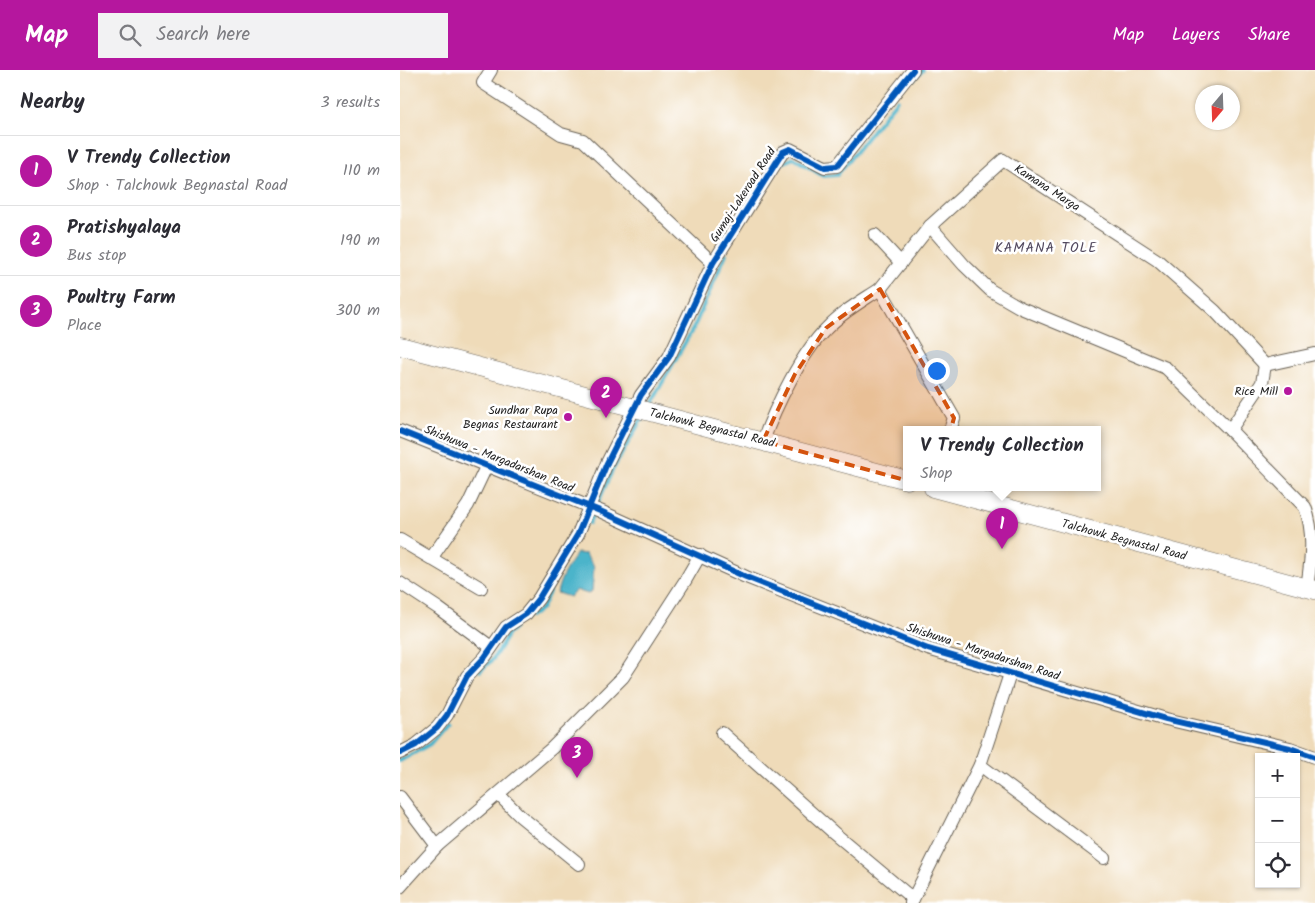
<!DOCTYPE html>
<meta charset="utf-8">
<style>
:root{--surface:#fff;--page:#f2f2f3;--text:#2b2b33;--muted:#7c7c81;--line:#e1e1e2;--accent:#b5179e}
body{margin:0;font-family:Kalam,sans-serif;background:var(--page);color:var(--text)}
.controls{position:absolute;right:15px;bottom:15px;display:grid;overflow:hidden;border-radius:0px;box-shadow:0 1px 4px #0004}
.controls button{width:45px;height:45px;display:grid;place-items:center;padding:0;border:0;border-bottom:1px solid var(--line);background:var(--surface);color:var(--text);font:25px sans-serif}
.compass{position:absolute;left:795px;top:15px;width:45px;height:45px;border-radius:50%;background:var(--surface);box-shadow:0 1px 4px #0004;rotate:199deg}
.you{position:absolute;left:536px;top:300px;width:18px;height:18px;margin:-12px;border:4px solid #fff;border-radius:50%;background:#1a73e8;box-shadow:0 0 0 8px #1a73e833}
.badge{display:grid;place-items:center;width:32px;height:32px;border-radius:50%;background:var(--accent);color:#fff;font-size:16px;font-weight:700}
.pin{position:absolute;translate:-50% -41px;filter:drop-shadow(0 1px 2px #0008)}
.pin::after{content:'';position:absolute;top:26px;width:18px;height:15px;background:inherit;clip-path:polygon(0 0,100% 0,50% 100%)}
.popup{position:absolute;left:503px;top:356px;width:198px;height:65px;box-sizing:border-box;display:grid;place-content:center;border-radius:0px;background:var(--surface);filter:drop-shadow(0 1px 4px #0005);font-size:16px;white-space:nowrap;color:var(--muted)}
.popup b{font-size:19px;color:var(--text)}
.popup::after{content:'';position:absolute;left:50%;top:100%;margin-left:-10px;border:10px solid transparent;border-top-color:var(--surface)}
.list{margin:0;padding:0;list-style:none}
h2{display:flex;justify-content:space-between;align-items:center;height:65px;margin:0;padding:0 20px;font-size:21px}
h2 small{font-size:16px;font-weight:400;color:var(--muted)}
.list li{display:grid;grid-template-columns:32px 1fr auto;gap:15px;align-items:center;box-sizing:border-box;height:70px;padding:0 20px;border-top:1px solid var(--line)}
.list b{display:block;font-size:19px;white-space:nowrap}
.list p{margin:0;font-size:16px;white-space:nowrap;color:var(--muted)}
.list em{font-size:16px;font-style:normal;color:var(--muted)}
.icon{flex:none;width:28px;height:28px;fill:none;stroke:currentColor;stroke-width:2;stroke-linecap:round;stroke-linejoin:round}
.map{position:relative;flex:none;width:915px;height:833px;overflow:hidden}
header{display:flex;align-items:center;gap:30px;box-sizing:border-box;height:70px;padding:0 25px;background:var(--accent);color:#fff}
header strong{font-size:24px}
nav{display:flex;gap:28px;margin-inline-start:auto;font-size:18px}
.search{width:350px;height:45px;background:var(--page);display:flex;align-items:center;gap:12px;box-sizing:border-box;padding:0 18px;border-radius:0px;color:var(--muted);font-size:19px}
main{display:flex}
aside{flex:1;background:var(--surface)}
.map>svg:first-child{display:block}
.water{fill:#4cb4ca;stroke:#346873}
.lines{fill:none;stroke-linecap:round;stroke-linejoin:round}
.stream{stroke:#4cb4ca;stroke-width:4}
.minor-casing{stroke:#665f53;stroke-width:14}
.secondary-casing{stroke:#665f53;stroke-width:19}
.minor{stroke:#fff;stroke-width:12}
.secondary{stroke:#fff;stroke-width:18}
.cycleway-casing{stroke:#fff;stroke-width:9}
.cycleway{stroke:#0057b8;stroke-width:6}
.marked{fill:#d4530e;fill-opacity:0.2;stroke:#d4530e;stroke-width:4;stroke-dasharray:10 6;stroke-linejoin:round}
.poi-dot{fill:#b5179e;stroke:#fff;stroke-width:2}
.labels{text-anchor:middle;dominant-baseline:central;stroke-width:5;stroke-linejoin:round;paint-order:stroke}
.street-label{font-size:12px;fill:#1c1c1c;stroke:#fff}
.poi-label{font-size:12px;fill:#1c1c1c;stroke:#fff;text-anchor:end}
.neighbourhood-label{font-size:14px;letter-spacing:1px;fill:#534a5f;stroke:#fff}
</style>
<header>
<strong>Map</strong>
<div class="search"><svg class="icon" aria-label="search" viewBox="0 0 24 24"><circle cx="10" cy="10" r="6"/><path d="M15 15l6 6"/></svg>Search here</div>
<nav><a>Map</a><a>Layers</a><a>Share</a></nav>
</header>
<main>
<aside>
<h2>Nearby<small>3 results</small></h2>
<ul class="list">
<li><span class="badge">1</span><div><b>V Trendy Collection</b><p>Shop · Talchowk Begnastal Road</p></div><em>110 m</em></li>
<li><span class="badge">2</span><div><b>Pratishyalaya</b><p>Bus stop</p></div><em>190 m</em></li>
<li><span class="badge">3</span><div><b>Poultry Farm</b><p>Place</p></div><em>300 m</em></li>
</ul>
</aside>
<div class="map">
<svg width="915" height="833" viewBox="0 0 915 833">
<rect width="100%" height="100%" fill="#fff"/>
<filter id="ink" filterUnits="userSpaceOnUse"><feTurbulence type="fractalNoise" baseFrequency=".02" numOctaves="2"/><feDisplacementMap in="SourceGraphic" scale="10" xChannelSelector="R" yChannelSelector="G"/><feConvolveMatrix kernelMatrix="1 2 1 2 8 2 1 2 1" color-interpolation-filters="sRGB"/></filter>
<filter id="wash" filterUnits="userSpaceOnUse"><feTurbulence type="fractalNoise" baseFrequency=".0096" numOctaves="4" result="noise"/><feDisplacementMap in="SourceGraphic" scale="20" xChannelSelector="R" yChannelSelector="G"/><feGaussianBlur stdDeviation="1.12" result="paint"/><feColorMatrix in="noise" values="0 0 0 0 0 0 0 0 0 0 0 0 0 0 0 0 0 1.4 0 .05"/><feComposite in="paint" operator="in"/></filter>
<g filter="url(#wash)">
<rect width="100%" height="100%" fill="#efdbb9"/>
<path class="water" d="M177,483L186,484L194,497L192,521L188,524L176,520L170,527L157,523C160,508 168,495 177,483Z"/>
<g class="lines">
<g class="stream">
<path d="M513,9L523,0"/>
<path d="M382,93L394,88L423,106L437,105L497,30"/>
<path d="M249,336L294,257L326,184"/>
<path d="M189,453L212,401L242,348"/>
<path d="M130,547L142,538L149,522"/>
<path d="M80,601L93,589L108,564L114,558"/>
<path d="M0,691L30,674L48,653"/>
</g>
</g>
</g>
<g filter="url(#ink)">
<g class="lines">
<defs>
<g id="minor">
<path d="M91,0L83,13L161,64L183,70L313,193"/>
<path d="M530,156L564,195L590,220L621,238L766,298L830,360L905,437C915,464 911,490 907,518"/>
<path d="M475,165L501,193"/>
<path d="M550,360L554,348L480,219L530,156L603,90L757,190L815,241L865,295L915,284"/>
<path d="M830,360L862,313L865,295"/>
<path d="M0,361L200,441L346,507L528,579L766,649L890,678L915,687"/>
<path d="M363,371C375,337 402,282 427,258C442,242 462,231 480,219"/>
<path d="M0,470L81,518"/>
<path d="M32,487L68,435L86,397"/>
<path d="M0,513L38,538L91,577"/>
<path d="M322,663L433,762L513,829"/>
<path d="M0,683L16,675L37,658L47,645L67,606L85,587L106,557L126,544L139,528L178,464L207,393L241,325L269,287L313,193L379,88L383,82L390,79L425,97L437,96L513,0"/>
<path d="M580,695L704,788"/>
<path d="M99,725L120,746L179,794"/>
<path d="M0,727L37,776"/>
<path d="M0,817L37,776L152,678L223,607L285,511L300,485"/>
<path d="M511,833L580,695L610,604"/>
</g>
<g id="secondary">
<path d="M0,276L507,410"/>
<path d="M533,418L915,520"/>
</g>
</defs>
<use href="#minor" class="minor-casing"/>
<use href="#secondary" class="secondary-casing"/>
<use href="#minor" class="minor"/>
<use href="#secondary" class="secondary"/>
<defs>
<g id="cycleway">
<path d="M0,361L200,441L346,507L528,579L766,649L890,678L915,687"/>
<path d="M0,683L16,675L37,658L47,645L67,606L85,587L106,557L126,544L139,528L178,464L207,393L241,325L269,287L313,193L379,88L383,82L390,79L425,97L437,96L513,0"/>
</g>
</defs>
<use href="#cycleway" class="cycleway-casing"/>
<use href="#cycleway" class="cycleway"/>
</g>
</g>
<path class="marked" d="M480,219L554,348L534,418L363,371L395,304L426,258Z"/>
<g class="poi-dot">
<circle cx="888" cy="321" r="5"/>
<circle cx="168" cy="347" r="5"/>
</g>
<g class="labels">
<g class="street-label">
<text transform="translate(647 118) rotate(33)">Kamana Marga</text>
<text transform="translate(343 125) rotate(-57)">Gumaj-Lakeroad Road</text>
<text transform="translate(312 358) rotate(14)">Talchowk Begnastal Road</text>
<text transform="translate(99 389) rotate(22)">Shishuwa - Margadarshan Road</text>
<text transform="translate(724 470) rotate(15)">Talchowk Begnastal Road</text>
<text transform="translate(583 582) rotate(18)">Shishuwa - Margadarshan Road</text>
</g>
<g class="poi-label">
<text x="878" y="321">Rice Mill</text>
<text x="158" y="340">Sundhar Rupa<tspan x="158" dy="14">Begnas Restaurant</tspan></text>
</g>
<g class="neighbourhood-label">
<text x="646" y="178">KAMANA TOLE</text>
</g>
</g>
</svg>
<div class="controls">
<button>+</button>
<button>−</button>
<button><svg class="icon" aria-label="locate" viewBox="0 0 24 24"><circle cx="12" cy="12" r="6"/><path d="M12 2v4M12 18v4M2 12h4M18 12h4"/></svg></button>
</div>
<svg class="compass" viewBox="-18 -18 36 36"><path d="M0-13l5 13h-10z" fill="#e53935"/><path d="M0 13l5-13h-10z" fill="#7c7c81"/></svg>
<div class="you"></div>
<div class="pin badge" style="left:602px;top:479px">1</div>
<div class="popup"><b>V Trendy Collection</b>Shop</div>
<div class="pin badge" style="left:206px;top:348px">2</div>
<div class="pin badge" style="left:177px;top:708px">3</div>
</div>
</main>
